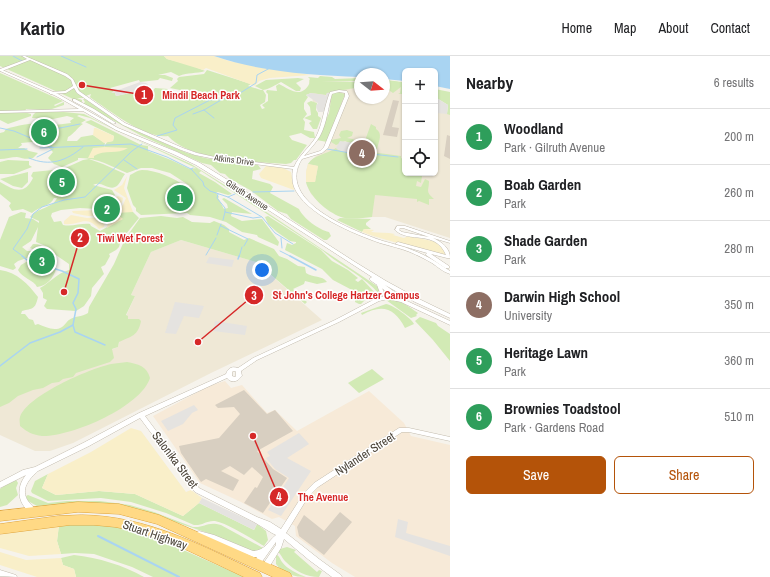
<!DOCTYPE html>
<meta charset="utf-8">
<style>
:root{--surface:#fff;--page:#f6f6f6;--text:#202124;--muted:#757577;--line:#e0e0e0;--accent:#b45309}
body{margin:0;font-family:"Archivo Narrow",sans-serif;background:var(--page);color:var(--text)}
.controls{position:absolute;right:12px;top:12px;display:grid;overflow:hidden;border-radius:6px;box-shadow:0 1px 3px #0004}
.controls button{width:36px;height:36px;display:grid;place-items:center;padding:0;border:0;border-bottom:1px solid var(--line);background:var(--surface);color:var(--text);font:20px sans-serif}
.compass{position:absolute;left:354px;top:12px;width:36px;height:36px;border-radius:50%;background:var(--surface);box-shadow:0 1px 3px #0004;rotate:107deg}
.you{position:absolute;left:262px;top:214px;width:14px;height:14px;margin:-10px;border:3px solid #fff;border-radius:50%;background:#1a73e8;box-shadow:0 0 0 6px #1a73e833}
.badge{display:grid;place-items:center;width:26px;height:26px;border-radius:50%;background:var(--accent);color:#fff;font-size:13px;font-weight:700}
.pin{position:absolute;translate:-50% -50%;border:2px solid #fff;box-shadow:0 1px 4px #0006}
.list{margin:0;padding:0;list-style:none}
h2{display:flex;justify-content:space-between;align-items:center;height:52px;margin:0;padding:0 16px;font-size:17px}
h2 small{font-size:13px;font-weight:400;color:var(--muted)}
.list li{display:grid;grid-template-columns:26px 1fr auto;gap:12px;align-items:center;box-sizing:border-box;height:56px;padding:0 16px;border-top:1px solid var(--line)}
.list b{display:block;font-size:15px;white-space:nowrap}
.list p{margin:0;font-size:13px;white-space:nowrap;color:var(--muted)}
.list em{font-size:13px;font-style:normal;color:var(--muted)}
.actions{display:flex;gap:8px;padding:12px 16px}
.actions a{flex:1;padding:9px 0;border:1px solid var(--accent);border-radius:6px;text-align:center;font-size:14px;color:var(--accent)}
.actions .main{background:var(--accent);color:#fff}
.icon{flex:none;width:22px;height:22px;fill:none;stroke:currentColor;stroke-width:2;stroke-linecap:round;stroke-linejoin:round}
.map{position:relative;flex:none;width:450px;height:521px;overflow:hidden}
header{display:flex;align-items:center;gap:24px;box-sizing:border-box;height:56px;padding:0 20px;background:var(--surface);border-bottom:1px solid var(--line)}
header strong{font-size:19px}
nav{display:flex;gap:22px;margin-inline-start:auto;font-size:14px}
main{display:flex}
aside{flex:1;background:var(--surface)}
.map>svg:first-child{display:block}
.commercial{fill:#f7ead8}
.education{fill:#efe8d6}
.green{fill:#d2eab5}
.sand{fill:#f9efc9}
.parking{fill:#e5e3e0}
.water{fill:#a9d4f2}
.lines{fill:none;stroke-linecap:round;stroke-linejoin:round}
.stream-far2{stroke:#a9d4f2;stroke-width:1}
.stream-far1{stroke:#a9d4f2;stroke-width:1.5}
.stream{stroke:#a9d4f2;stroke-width:2}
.building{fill:#d8cfc1}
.minor-casing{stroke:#c2bbae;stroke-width:1}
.tertiary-casing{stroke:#c2bbae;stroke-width:1}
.trunk-casing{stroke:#e0a43c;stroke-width:1}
.minor{fill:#fff;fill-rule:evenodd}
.tertiary{fill:#fff;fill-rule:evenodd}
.trunk{fill:#ffd985;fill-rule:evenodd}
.labels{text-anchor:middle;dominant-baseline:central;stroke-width:3;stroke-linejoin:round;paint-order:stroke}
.far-street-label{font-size:9px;fill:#4b4439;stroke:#fff}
.near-street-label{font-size:12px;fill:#4b4439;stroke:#fff}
.leader{fill:none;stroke:#d62828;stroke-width:1.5}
.callout-dot{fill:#d62828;stroke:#fff;stroke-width:1.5}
.mark-label{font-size:12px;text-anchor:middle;font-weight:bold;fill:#fff}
.callout-label{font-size:11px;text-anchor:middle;font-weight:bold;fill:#d62828;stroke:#fff;stroke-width:3;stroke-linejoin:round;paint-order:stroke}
</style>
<header>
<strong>Kartio</strong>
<nav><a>Home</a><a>Map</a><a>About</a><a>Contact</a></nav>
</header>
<main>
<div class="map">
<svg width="450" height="521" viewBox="0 0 450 521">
<rect width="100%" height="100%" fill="#f6f3ec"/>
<path class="commercial" d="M225,325L231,332L242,329L267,357L275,354L297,375L369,335L404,367L411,380L450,389V521H355L332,507L296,480L295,470L279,461L272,463L241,446L200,427L153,360L209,330Z"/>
<g class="education">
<path d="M317,25L360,26V42H384V28L405,30V117H435V54L450,57V182L385,161H342L327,152L311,138L306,126V116L308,108L324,92L341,50L313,46L309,26Z"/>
<path d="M181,184L256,206L322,264L211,317L73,387L50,395H35L0,379V342L3,337L118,291L126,260L135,240L131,239L151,196Z"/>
</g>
<g class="green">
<path d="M0,0H164L167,3L191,9L205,15C196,18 188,16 179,20L171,16L158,19H165L173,22L172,25L160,22L158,24L140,26L139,24L110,32L114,35L112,37H115L116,40L130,37L141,40L151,37L155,32L168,33V38C180,38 199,33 211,40L208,41L210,42L226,40L214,39L195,34L185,35L170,32L178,25L177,23L179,21L204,18L207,14L251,28L248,30L261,34H263L255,30L266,24L298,22L304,23L296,27L301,32L300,35H296L281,26C275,29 270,33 263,34L266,39L265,46L260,49L262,53L265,52L262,49L268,45V38L266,36L267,34L277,35L276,30L279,28C289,33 300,42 308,30C311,25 308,26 310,23L308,21L318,22L320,20L332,21L335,23L360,22V25H321L360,26V31L327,37L326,39L311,37L306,39L308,41L304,47V53L307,58L303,63L305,66L304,74L314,76L315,82H310L301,77L289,80L292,84L307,89L296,104H294L291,107L286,108C254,105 190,105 168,80C146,83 110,55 91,42L90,41L91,38L83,41L84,42H77L82,44V47L0,10Z"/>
<path d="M0,17L63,45L54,49L55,50L64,46V49L49,54L26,53L25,55H0Z"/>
<path d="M384,24C392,24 397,26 405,26V38H398L400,37L401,31L393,37L384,31Z"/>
<path d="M435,33L450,36V59L447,58L448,49L435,41V38H438L435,37Z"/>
<path d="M338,36L345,38L327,86L317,84L329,57L332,37Z"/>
<path d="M83,43H85L127,71L187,97L205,102L218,104L225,108L232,106L258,109L261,113L253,115L252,123L270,128L273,131L270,137L299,153C303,162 319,174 329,176L331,180L327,184H324L291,163L287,158L278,155L250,134L230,123L225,118L220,117L211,109L202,107L140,79L83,48L85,46Z"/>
<path d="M311,45L317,47L316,54L318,57V60L321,62L317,73H313L309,67L312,65L304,62L311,59L310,51L307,47Z"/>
<path d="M24,56L31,58V60L8,68L0,64V57Z"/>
<path d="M36,56H64L84,58L126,79L191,108L247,143L377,230L381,237L379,238C363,219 340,210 322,194L198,113L90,62L79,59L77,60L86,64L81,67L83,68C77,72 74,78 68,81L67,85H77L81,81L93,79L105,87L104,91L107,86L113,85L114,80L85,66L91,64L141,89L148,90V95L171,104L190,113L196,112L201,115L199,117L215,126L232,138L228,139L218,136L216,137L219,141L218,142L224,153L228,152L227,148L222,143L224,142L252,158L232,156L231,160L242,165L262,163L279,186L278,190L258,181L257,179L242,176L226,166L210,161L190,159L187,157L141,159L136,155V152L133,149L127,132L130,119C134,117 138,114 142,114C156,114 175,122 186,131L190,130L170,117L152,112H141L127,117C111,110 96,101 78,102V104L62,111L54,108L48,102L53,96L48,91L37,87L32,86L21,87L22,89L18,92H24L29,95L38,97L33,102C27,104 22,102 17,101C11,101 6,103 0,103V77L4,76L6,73C17,69 43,65 54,67L55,69L71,67L70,65L74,62L67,60L53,63L32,62L33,59Z"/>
<path d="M371,68L376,71V73C383,77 379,85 377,93L363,90Z"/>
<path d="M347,74L353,76L352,80L347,82L353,83L357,87L352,88L345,85L336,89L331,86V84L341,82L339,79L341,75Z"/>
<path d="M336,92C343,98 355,98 364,98V95L401,100V102L405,104V117H419L422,120L421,127L417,125L416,130L421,131L425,123L429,125C429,135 425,135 434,143H429V149L419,145L417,146V143L375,139L372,161C363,162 349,164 341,161C327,156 309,140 306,126H315L318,110L308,108C314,98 326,99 336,92Z"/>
<path d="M89,103L103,108L125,118C122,122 121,125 118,129C110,137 102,124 93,129L112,134L115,139L102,151L97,153L80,152L61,154L52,157L51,160L54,166L61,165L63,169C72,171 81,167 90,168L91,170L100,175L122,163L116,158L117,156H133L139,162L121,184L119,191L116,194L109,198L110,200L105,209L101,211L104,218L102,220L92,232L91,240L84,250L76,255L47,253L44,250L47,244L43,242V237L40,232C51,226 57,217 69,214V208L53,197L48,191L36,186L38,171L31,185L22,191L27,195H31L33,200L18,205L14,208L16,212L13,214L0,210V184L9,161L21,156L26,157L25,162L33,163L39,167V165L30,161C37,152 53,152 57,142H54C51,150 38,151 32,157L23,153L12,155L9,150L11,147L0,138V126C14,134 24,140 33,122L31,120L33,116L63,113L83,104Z"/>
<path d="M8,104L29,105V109L32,111L14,118H0V106Z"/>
<path d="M28,116V126L22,132L13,130L0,123Z"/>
<path d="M161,160L177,162L183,161L192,166L210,167L214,165L224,169L229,173V176L244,184L249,182L274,193L279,200L287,203L298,210L305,211L306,217C313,222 322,219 327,226L317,228L305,225L304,228L293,233L307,246L305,248L256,206L181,184L151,196L131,239L135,240L126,259L128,260V263H139L141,265C138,280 132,280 119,286L118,291L112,293L114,302L110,306L76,317L73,321L63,323L59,326L52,327L43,332L33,334L18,340L9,347L0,351V214C17,216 28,228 38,241C35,254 33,252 22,255L21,258H25L29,263L33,264L35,269L38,268C46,271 54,276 62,271C65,269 67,265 69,264C74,260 82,261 88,257L89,251L114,208L125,183L140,162Z"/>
<path d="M268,160L321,194L332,205L348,214L358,222L355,224L358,226L362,223L377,239L371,243L367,242L361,248H359L355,246V242L351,239L354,236L352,234L333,224L322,213L285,194L287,187L292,189L296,187V186L290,185L277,176L268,168L265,161Z"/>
<path d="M340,162L371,163L366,167V169L371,173H364L362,176L337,164Z"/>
<path d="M33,188C43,187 52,197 57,204L54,207L50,206L38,195L30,192Z"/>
<path d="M33,202C42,202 50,207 56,213C54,221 47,230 37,231C34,224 22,222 18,214L21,209Z"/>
<path d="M386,244C398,242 408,250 418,257L416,259L417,260L411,262Z"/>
<path d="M386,248C392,248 412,263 414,268L405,272C395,253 383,247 362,259L361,257Z"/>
<path d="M420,261L436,267L438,270L450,278V305L433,284L415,265Z"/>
<path d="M127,306C138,308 147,310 150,322C141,351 71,381 42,380C33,379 27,376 20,370C20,367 19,364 20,361C28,339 89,313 111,308C116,307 122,307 127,306Z"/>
<path d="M372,313L384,323L359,337L348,327Z"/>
<path d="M48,418L42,432L56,439L99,435L135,438L183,460L199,447L254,474L257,468L266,475L268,484L264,490C252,483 229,468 215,465C207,464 202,470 194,469L166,457L131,446L101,442L48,445L32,437L31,435L35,425Z"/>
<path d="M15,422L18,427L16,432L18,439L7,449L0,451V433Z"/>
<path d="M28,439L48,447L67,445H100L130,449L154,456L193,471C205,472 207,465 221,469L263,492L261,494L252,496L208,477L130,451L100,447L37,450L28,445L26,440Z"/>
<path d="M92,467L130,473L154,481L244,521H153L132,511L94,498L75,497L61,498L57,485L59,469Z"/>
<path d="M287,491L296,494L294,496L317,516L319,514L322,515L319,521C307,521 295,515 286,506C282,503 282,499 278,496L280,493Z"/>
<path d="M276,498C280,501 280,503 282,506C287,513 298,518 306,521C295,521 283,518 276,508Z"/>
<path d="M74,499C99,502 123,509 144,521H76L74,513L63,509L61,502Z"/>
</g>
<g class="sand">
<path d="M164,0H214L229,5L310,19L270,22L259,25L255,30L206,12L203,14L167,3Z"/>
<path d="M94,72H96L114,80L113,85L104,87L93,79Z"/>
<path d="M105,91L128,92C118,99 104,93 94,100V102H88L93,92Z"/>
<path d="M308,108L318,110L315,126H306V116Z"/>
<path d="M266,110L283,112L291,116L294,134L261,122L259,118Z"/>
<path d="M127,120L124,132L133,156L116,157L123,163L107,172L109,160L123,149L126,142L114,134L122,129Z"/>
<path d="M118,140L123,142C122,148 121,148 116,152C100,163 91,161 73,157L72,155L99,154Z"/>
<path d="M71,159L87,162L106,161L104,171L99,173C85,158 80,170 64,168V165Z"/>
<path d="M364,173L374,174L371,176C379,177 387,176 395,178L393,179L404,182L408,180L437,186L446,197L443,199H439L373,180L362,176Z"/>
<path d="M131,372L141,375L186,436L191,434L202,442L199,447L183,460L135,438L99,435L56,439L42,432L48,418L91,396Z"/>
<path d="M59,469L57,485L61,498L29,500L0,492V479L6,477Z"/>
<path d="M0,496L26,504L61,502L63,509L74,513L76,521H37L0,509Z"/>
</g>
<g class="parking">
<path d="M140,26L146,27L153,33L141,40L130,37L116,40L115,37H111L114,35L113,34L121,33Z"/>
<path d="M311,37L325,39V41L327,37H331L326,56L323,55V56H318L316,50L318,47L306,39Z"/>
<path d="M435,41L448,49L447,58L437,57L435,59Z"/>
<path d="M340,85L361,88V90L364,91L362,96L358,97L338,94L336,92Z"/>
<path d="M209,201L234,204L232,211L206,207Z"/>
<path d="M175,246L204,250L199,262L184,260L176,278L165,277Z"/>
<path d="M215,265L247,270L245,279L213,275Z"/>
<path d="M194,349L198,354L192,357L183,368L168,375L161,365Z"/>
<path d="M299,377L309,388L287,402L311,415L281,460L268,454L289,422L275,413L266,402L270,400L267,396Z"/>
<path d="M202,442L257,468L254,474L199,447Z"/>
<path d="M398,463L408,466L406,477L450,490V500L395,481Z"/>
</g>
<path class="water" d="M214,0H450V33L435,30V15H405V25L384,23V18H360V21C311,19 260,16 214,0Z"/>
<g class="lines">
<g class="stream-far2">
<path d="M13,0L22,5"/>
<path d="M61,0L86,11"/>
<path d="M204,54L214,62"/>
<path d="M193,58L204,54L221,44"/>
<path d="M0,72L14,75L52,91"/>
<path d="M157,80L177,74L173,69L175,62L210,44L222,43L237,39L256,27L257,19L270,12"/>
<path d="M35,85L50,74L80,68"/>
<path d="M40,92L131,88L167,101L191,113L193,112"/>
<path d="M327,93L362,99L372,98L398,101"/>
<path d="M0,94L27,93"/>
<path d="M37,101L53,93"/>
<path d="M29,102C50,111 66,105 83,91"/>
<path d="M124,104L137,113"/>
<path d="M191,113L203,126L204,130L210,135L228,141L262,161L275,177L293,188"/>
<path d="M253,136L294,135"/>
<path d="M218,138L217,142L225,152V156L253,162L261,161"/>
<path d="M228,141L235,138"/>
<path d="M223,164L225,156"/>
<path d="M221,170L248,183L244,190"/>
<path d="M217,179L221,168"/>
<path d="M281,182L282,192"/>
<path d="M280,195L292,201"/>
<path d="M206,199L216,182"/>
<path d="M24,201L13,193L27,173L33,158L42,151L64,144L85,141L132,95L142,88"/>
<path d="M239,201L242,191"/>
</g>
<g class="stream-far1">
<path d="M290,200L316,214"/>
<path d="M238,203L239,200"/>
<path d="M73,269L75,276L105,289"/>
<path d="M0,310L30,287L60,276L73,269L76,253L73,247L78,237L79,223L62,215L27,204L22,200"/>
</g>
<path class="stream" d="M98,480L179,521"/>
</g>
<g class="building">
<path d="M393,44L399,45L392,71L399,72L397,81L383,79Z"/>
<path d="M447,79L450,80V103L444,100Z"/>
<path d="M244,334L267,358L275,354L293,375L257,395L273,413L287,422L263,457L244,447L255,431L257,432L263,421L252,411L244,419L230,410L221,415L239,424L233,435L206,423L201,426L181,397L179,390L219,382L240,358L234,351L218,352L215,349Z"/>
<path d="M340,456L352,466L324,499L299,480L297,471L304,459L324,475Z"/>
</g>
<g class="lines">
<defs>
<g id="minor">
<path d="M22,0H25L67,18L73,23L79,35L125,67L183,92L197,97L215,101L294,111C299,99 309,92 316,81C323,67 324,51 330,36L339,34L347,35L349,40L328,92L322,97L302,103C275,145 353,175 383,185C393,188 403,190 412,194C426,199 438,207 450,215V218C443,216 438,211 432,207C425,203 417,199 410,196C400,192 390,190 380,187C354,178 305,158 294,131C292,126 292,118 293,113L215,103L195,99L181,94L123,69L77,37L74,32L66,37L50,38V36H51L65,35L73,30L71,24L65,20L30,4L2,15H0V13L27,3ZM339,36L345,37V40L324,91L320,95L304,100C310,93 316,87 320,80C327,67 328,51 332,38Z"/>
<path d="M397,170H405L450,185V187L433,182C442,186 450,192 450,202H447L431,198L449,210V212H445L426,199V198L427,197L396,188V187L398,186L446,199C435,173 409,188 395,174ZM400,172H403L429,181L402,176L399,174Z"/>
<path d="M379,227L381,229L384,237L381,241L388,239L403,243V245L401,246L388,243L379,245L339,266L257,304L241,315L242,320L238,324C234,326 230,326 227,322L145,360L199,432L257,461L270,466L281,473L304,437L314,427L399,372H409L450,381V385L409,376H402L318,431L308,441L286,477L319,503L341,519L342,521H332L309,504L284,483L281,492L268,513L265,514L262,513L261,511L276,489V486L259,510L257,511L255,510L253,508L257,501H253L214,485L197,480L196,478L197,476L199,475L214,479L253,495C265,495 268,485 276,479L272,477L254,466L195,436L140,362L89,390L38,415C29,423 20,433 28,445C31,449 34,451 36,455L35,457L33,458C18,450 15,432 26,419L0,432V426L23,414L35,411L85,386L139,357L226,318C228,312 232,310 238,312L253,302L335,264L375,243L380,237L377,229ZM233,315H235L236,316V320L235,321L232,320V316Z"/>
<path d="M0,514L16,519L17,521L0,520Z"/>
</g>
<g id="tertiary">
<path d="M0,13L58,38L118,72L177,96L200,107L231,126L355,206L386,225L419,243L450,258V262L415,246L385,229L407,245L450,265V269L403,247L370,224L369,223L372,221L259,148L196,109L173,98L116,74L83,55L0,57V55L79,53L56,40L0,15Z"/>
<path d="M73,43H75L94,53L116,67L113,68L92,55L73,45Z"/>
</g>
<g id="trunk">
<path d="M78,446L119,448L159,459L290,517L292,521H273L157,468L119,458L78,456L0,465V455Z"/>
<path d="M82,459C148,460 202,490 260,517L262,521H244L174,488L136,475L115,471L94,469H70L0,478V468L58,460Z"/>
</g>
</defs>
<use href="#minor" class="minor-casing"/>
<use href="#tertiary" class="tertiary-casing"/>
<use href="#trunk" class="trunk-casing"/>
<use href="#minor" class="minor"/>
<use href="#tertiary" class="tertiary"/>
<use href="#trunk" class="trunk"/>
</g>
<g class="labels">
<g class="far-street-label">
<text transform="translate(234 104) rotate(7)">Atkins Drive</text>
<text transform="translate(247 139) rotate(33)">Gilruth Avenue</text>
</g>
<g class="near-street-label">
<text transform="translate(365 398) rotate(-33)">Nylander Street</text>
<text transform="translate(175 404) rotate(53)">Salonika Street</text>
<text transform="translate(155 479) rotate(19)">Stuart Highway</text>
</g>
</g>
<path class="leader" d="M82 29L144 39M64 236L80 182M198 286L254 239M253 380L279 441"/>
<g class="callout-dot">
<circle cx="82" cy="29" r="4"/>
<circle cx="64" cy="236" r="4"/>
<circle cx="198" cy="286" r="4"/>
<circle cx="253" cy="380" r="4"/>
<circle cx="144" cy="39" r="10"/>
<circle cx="80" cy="182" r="10"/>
<circle cx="254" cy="239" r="10"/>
<circle cx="279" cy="441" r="10"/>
</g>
<g class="mark-label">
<text x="144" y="43">1</text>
<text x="80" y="186">2</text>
<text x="254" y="244">3</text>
<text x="279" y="445">4</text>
</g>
<g class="callout-label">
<text x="201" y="43">Mindil Beach Park</text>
<text x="130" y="186">Tiwi Wet Forest</text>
<text x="346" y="243">St John's College Hartzer Campus</text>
<text x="323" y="445">The Avenue</text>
</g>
</svg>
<div class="controls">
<button>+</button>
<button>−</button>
<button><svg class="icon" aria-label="locate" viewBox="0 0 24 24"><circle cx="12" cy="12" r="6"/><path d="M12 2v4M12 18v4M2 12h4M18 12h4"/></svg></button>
</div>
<svg class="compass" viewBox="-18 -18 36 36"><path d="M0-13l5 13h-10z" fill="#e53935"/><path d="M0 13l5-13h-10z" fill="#757577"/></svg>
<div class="you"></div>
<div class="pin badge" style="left:180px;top:142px;background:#2e9e5b">1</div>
<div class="pin badge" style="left:107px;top:153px;background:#2e9e5b">2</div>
<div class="pin badge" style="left:42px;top:205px;background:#2e9e5b">3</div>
<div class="pin badge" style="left:362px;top:97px;background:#8d6e63">4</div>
<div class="pin badge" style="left:62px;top:126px;background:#2e9e5b">5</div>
<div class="pin badge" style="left:44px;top:76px;background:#2e9e5b">6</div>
</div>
<aside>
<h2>Nearby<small>6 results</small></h2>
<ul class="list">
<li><span class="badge" style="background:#2e9e5b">1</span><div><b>Woodland</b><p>Park · Gilruth Avenue</p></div><em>200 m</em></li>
<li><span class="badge" style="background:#2e9e5b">2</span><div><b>Boab Garden</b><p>Park</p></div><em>260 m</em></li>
<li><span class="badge" style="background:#2e9e5b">3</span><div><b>Shade Garden</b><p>Park</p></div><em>280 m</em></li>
<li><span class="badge" style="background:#8d6e63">4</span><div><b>Darwin High School</b><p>University</p></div><em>350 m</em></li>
<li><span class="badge" style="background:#2e9e5b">5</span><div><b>Heritage Lawn</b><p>Park</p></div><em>360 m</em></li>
<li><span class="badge" style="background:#2e9e5b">6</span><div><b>Brownies Toadstool</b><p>Park · Gardens Road</p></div><em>510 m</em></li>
</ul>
<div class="actions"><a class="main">Save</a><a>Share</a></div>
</aside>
</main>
